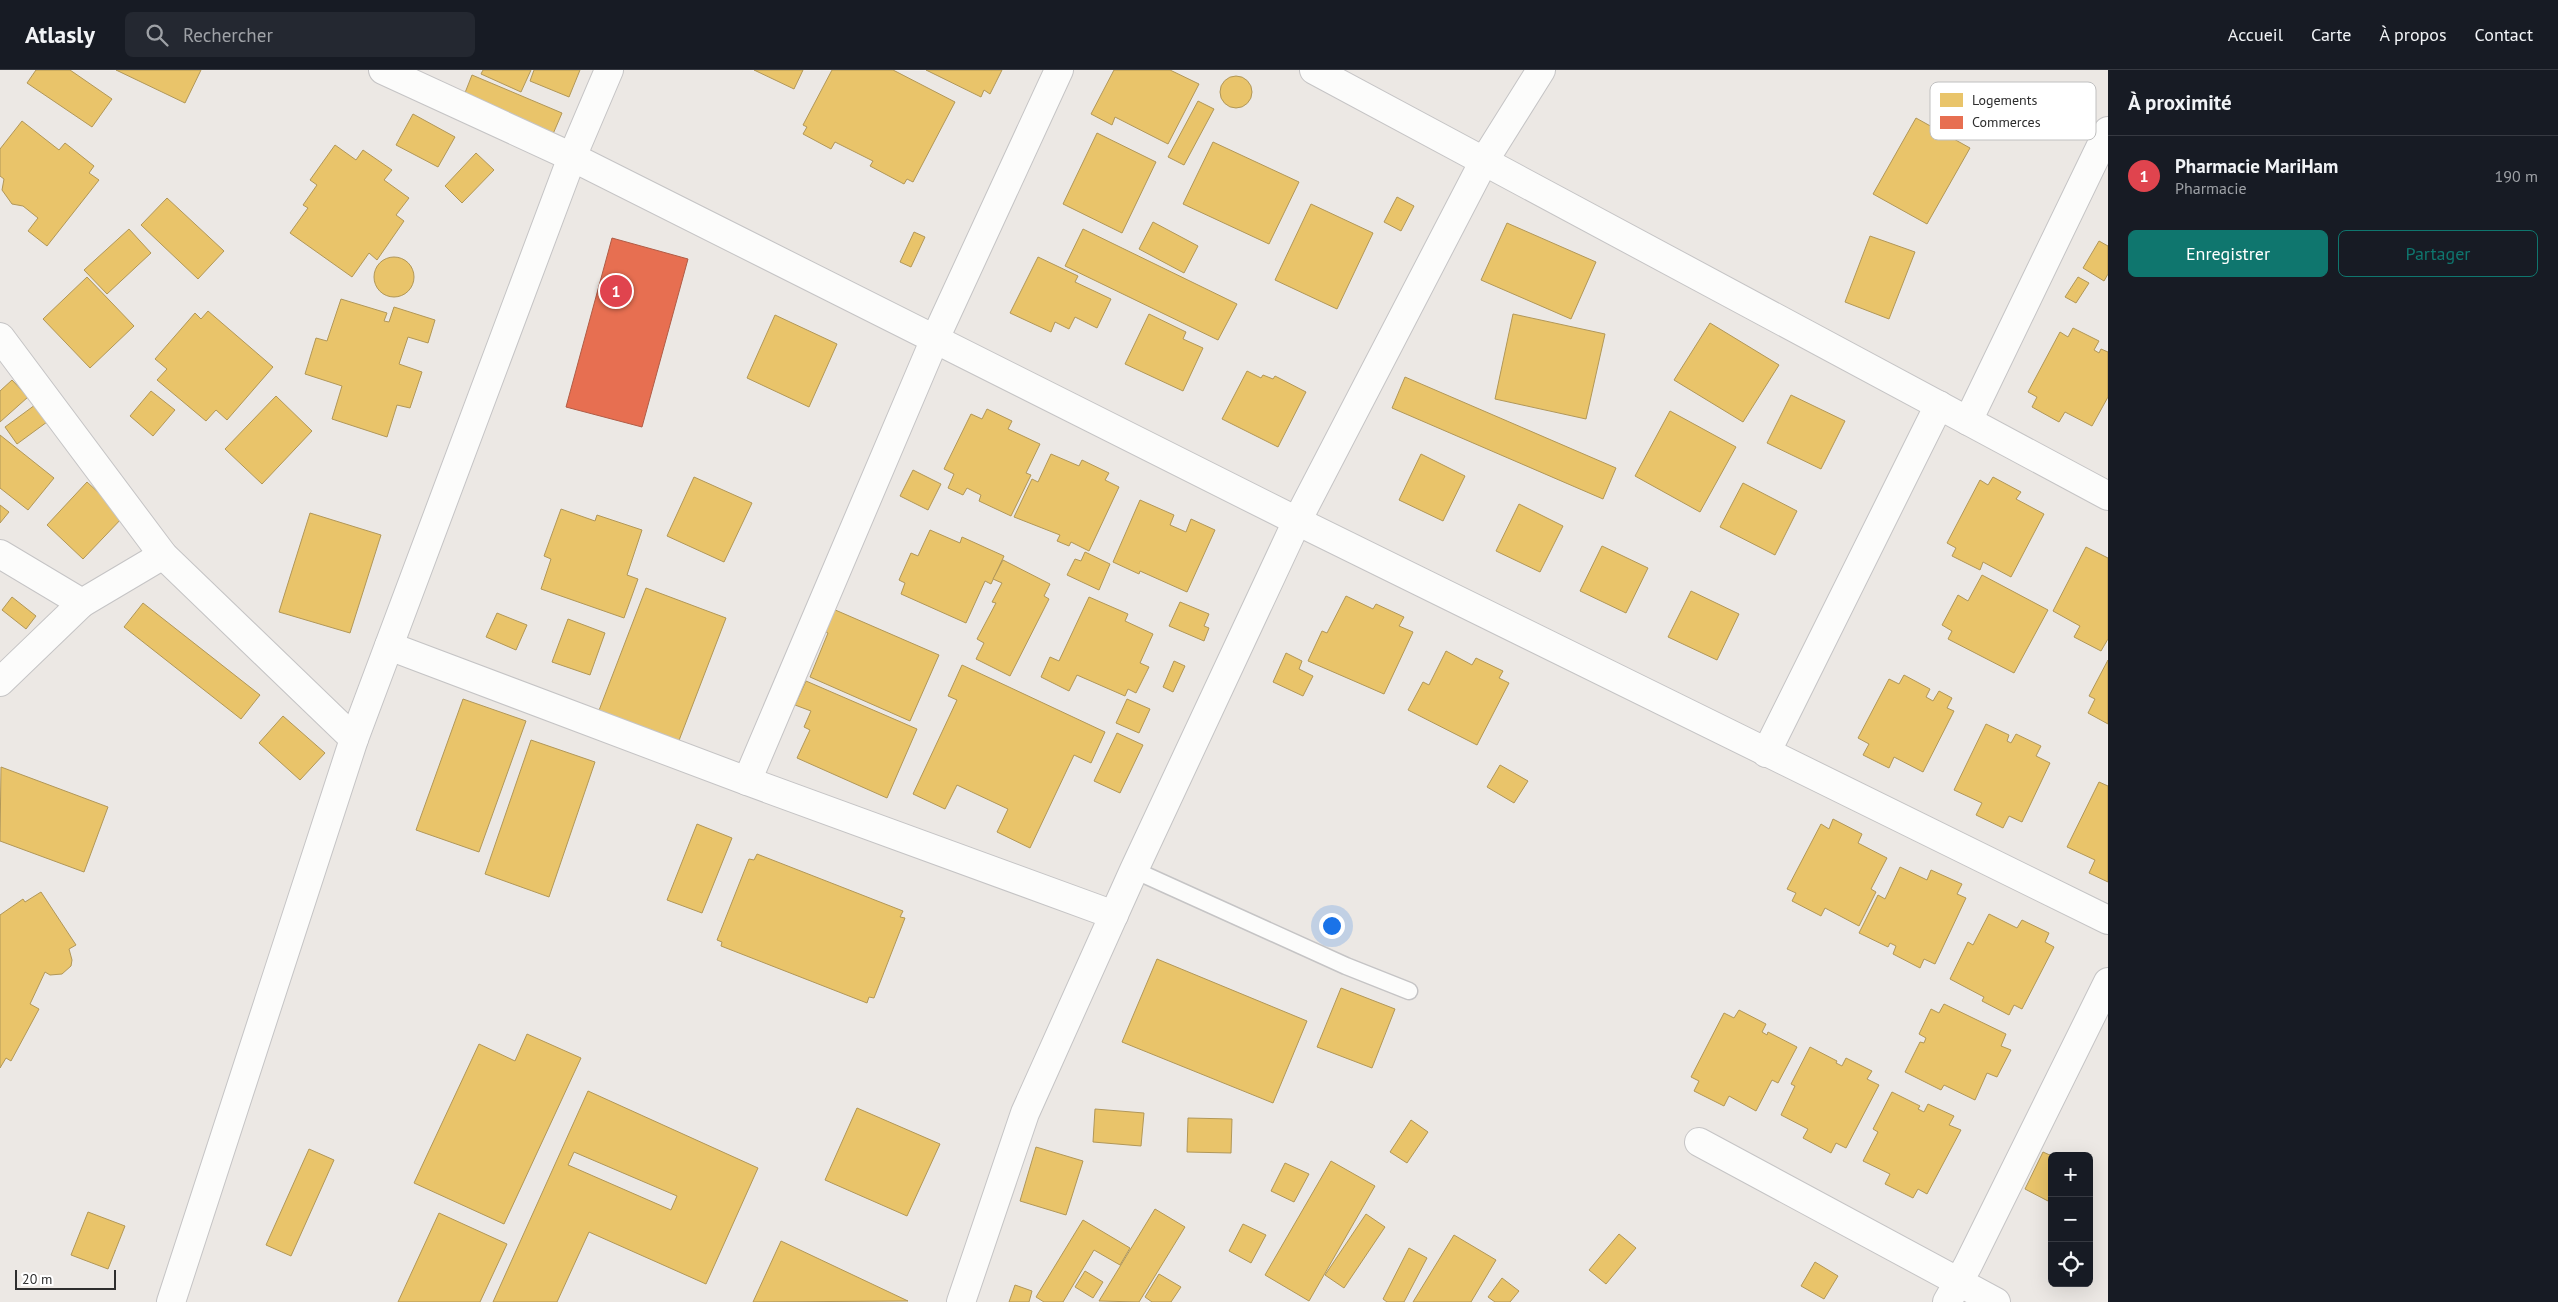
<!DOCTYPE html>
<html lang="fr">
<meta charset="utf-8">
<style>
:root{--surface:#171b24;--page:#242831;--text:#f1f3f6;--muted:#9ea1a6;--line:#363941;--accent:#0f766e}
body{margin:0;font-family:"PT Sans",sans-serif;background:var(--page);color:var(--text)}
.controls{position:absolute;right:15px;bottom:15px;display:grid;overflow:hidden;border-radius:8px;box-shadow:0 5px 20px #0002}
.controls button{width:45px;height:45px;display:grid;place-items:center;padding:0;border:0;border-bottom:1px solid var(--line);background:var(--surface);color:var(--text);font:25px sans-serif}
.scale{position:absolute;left:15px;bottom:12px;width:101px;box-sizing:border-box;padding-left:5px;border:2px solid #2e2e2e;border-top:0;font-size:14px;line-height:18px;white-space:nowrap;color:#2e2e2e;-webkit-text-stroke:4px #fff;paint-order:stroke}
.you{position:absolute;left:1331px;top:855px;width:18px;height:18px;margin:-12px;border:4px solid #fff;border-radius:50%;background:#1a73e8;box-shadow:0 0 0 8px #1a73e833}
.badge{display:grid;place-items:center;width:32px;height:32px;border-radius:50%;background:var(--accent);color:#fff;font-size:16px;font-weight:700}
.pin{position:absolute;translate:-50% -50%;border:2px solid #fff;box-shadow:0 1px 5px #0006}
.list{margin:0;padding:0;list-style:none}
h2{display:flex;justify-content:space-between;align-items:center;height:65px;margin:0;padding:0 20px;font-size:21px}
h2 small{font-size:16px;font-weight:400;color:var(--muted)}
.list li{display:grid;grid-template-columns:32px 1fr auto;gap:15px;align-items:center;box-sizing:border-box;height:80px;padding:0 20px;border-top:1px solid var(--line)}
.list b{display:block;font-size:19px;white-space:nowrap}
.list p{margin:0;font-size:16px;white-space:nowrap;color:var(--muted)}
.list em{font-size:16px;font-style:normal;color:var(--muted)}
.actions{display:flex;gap:10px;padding:15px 20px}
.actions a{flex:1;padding:11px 0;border:1px solid var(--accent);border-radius:8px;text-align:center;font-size:18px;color:var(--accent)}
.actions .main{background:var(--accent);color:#fff}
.icon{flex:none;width:28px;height:28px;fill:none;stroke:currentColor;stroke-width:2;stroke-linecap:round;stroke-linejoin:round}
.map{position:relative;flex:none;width:2108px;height:1232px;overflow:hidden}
header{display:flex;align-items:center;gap:30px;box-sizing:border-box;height:70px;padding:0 25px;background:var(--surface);border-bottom:1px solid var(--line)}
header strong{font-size:24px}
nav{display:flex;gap:28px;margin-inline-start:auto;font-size:18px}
.search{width:350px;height:45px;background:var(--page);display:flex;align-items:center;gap:12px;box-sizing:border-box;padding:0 18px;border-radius:8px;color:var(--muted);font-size:19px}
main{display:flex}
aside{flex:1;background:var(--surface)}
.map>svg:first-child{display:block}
.homes{fill:#e9c46a;stroke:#b19758;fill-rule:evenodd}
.shops{fill:#e76f51;stroke:#b05c46}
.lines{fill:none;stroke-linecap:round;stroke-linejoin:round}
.lane-casing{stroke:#c5c4c5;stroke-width:19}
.street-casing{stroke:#c5c4c5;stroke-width:30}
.secondary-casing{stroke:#c5c4c5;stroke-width:30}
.lane{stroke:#fcfcfb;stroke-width:16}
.street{stroke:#fcfcfb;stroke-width:28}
.secondary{stroke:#fcfcfb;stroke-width:28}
.key{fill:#fff;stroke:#c0c0c0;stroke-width:1}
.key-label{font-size:14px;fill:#2e2e2e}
</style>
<header>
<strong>Atlasly</strong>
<div class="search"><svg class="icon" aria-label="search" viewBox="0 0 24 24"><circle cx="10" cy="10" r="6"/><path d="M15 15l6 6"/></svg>Rechercher</div>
<nav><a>Accueil</a><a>Carte</a><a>À propos</a><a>Contact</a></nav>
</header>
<main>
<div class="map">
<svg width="2108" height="1232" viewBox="0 0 2108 1232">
<rect width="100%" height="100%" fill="#ece8e4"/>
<g class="homes">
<path d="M36,0H70L112,29L92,57L27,13Z"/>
<path d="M116,0H201L185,33Z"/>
<path d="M483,0H531L521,22L481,4Z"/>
<path d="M534,0H580L569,27L530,11Z"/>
<path d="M754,0H803L794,19Z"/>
<path d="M832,0H893L955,32L913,112L907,109L904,114L870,96L873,91L835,72L831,79L803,64L807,57L803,55Z"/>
<path d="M926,0H1002L990,24L984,20L981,27Z"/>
<path d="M1114,0H1170L1199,14L1168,74L1115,47L1112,55L1091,44Z"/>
<path d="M472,5L562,43L550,71L461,33Z"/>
<circle cx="1236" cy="22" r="16"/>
<path d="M1198,31L1214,39L1184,95L1168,87Z"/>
<path d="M413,44L455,67L438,97L396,75Z"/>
<path d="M1916,48L1970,78L1927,154L1873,124Z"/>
<path d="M22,51L59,80L65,73L94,96L89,103L99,110L47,176L28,161L38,148L23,136L12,134L2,120L4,109L0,106V79Z"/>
<path d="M1097,63L1156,92L1122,163L1063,134Z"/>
<path d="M1213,72L1299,112L1269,174L1183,134Z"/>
<path d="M335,75L356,90L363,80L392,100L384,110L409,128L396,145L404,151L377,190L369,183L352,207L290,163L308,138L303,135L317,115L310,110Z"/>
<path d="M476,83L494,100L462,133L445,116Z"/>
<path d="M1397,127L1414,136L1401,161L1384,152Z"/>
<path d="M167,128L224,181L198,209L141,155Z"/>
<path d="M1311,134L1373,163L1337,239L1275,210Z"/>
<path d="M1153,152L1198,176L1184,203L1139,179Z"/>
<path d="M1507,153L1596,192L1571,249L1481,210Z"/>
<path d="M129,159L151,183L107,224L84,200Z"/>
<path d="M1083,159L1237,234L1218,270L1065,196Z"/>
<path d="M914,162L925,167L911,197L900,192Z"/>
<path d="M1870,166L1915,182L1889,249L1845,232Z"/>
<path d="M2099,171L2108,176V204L2104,211L2083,198Z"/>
<path d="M1038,187L1078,206L1075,212L1111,229L1097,258L1075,247L1069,259L1055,252L1051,262L1010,243Z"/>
<circle cx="394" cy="207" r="20"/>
<path d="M87,207L134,256L90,298L43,249Z"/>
<path d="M2078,207L2089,213L2076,233L2065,227Z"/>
<path d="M341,229L387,243L384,251L389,252L394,237L435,250L428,273L408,267L399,294L422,302L410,338L397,335L387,367L332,349L342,316L305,304L316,268L327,271Z"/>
<path d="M208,241L273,297L227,350L216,340L206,351L157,310L167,299L155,289L195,243L201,249Z"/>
<path d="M1149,244L1186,262L1183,269L1203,278L1183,321L1125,294Z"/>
<path d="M1513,244L1605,264L1586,349L1495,329Z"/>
<path d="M775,245L837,274L809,337L747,308Z"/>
<path d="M1710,253L1779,295L1743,352L1674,310Z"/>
<path d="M2073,258L2099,271L2094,280L2099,283L2101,279L2108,282V327L2092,356L2065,342L2059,352L2032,337L2037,327L2028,322L2060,262L2068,267Z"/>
<path d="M1247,301L1261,308L1263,305L1273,309L1275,306L1306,322L1278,377L1222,349Z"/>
<path d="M1405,307L1616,398L1603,429L1392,338Z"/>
<path d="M12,310L28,327L0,352V321Z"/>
<path d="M151,321L175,340L153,366L130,346Z"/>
<path d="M1791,325L1845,351L1821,399L1767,373Z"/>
<path d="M276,326L312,361L262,414L225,379Z"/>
<path d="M35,335L47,352L17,374L5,357Z"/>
<path d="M987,339L1012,351L1008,359L1040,374L1026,403L1031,405L1011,446L979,431L981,425L967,418L963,425L948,418L954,404L944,399L971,344L982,349Z"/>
<path d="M1670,341L1736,377L1700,442L1635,406Z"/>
<path d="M0,365L54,408L28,440L0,418Z"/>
<path d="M1051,384L1079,396L1082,390L1109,403L1105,410L1119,417L1089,481L1071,472L1069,476L1057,471L1060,465L1014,447L1032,409L1038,412Z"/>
<path d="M1421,384L1465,406L1443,451L1399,430Z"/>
<path d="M913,400L941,414L928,440L900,426Z"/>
<path d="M694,407L752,433L724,492L667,466Z"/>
<path d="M1993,407L2021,422L2016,429L2044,444L2011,507L1983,492L1980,500L1952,486L1956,478L1947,473L1980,410L1988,415Z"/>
<path d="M87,412L124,446L83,489L47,455Z"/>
<path d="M1743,413L1797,441L1775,485L1720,457Z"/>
<path d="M1140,430L1174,445L1170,455L1186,462L1191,449L1215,460L1187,522L1140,501L1139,504L1113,492Z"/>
<path d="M1519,434L1563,456L1540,502L1496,481Z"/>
<path d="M0,435L9,442L0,453Z"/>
<path d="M561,439L595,451L597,445L642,460L627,505L638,509L624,548L541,519L551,489L544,486Z"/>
<path d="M310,443L381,465L350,563L279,542Z"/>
<path d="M930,460L960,473L962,467L1004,486L991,514L985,511L966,553L901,524L905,513L899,510L911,483L918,486Z"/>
<path d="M1602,476L1648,498L1626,543L1580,521Z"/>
<path d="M2086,477L2108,488V569L2101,581L2074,567L2080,556L2053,541Z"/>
<path d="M1085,482L1110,494L1099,520L1067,505L1075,489L1081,491Z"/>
<path d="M1003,490L1050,514L1044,526L1049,529L1010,606L976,589L984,573L977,569L996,533L992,532L1002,513L993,509Z"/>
<path d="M1982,505L2048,540L2014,603L1948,569L1952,561L1942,555L1958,525L1968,531Z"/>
<path d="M646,518L726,548L678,673L598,643Z"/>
<path d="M1691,521L1739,544L1717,590L1668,567Z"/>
<path d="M1346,526L1373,539L1376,534L1404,547L1399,556L1413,562L1384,624L1308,591L1322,561L1327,563Z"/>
<path d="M12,527L36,546L26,559L2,540Z"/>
<path d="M1089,527L1128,544L1125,551L1153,564L1140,593L1149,597L1136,623L1128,619L1125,626L1077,605L1069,621L1041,607L1050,587L1059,591Z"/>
<path d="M1180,532L1209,544L1204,556L1209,558L1204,571L1169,556Z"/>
<path d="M143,533L260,625L241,649L124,557Z"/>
<path d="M833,539L939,585L910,651L810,607L828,563L824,561Z"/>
<path d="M497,543L527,555L516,580L486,567Z"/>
<path d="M568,549L605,563L590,605L552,592Z"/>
<path d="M1446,581L1472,595L1476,588L1503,601L1499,608L1509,613L1477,675L1408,640L1423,612L1429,615Z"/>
<path d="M1286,583L1302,591L1299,599L1313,606L1303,626L1273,612Z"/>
<path d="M2108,590V654L2088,643L2095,629L2089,626Z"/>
<path d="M1174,591L1185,596L1173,622L1163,617Z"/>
<path d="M962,595L1105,662L1091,693L1074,685L1030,778L997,762L1008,739L957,715L945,739L913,724L957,630L948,626Z"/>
<path d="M1904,605L1930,619L1926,627L1933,631L1939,621L1952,628L1947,638L1954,641L1923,702L1894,687L1889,698L1863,685L1869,674L1858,668L1889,609L1899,614Z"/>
<path d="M806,611L917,659L887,728L797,688L810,660L804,657L811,641L795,635Z"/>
<path d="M463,629L526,651L479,782L416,760Z"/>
<path d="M1127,629L1150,639L1139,663L1116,653Z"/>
<path d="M283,646L325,683L300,710L259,673Z"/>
<path d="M1986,654L2009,665L2007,671L2011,673L2016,664L2041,676L2036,686L2050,693L2022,752L2009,746L2003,758L1976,745L1982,733L1954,720Z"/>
<path d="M1117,663L1143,675L1120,723L1094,711Z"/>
<path d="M531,670L595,692L549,827L485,804Z"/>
<path d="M1500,695L1528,711L1514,733L1487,717Z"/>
<path d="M1,697L108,737L84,802L0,771Z"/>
<path d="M2099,712L2108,716V812L2089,803L2095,790L2067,777Z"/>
<path d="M1833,749L1862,764L1858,773L1887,788L1871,819L1876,822L1859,856L1825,838L1821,846L1792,831L1796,823L1787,819L1821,754L1829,759Z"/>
<path d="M697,754L732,768L702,843L667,830Z"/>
<path d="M757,784L903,841L900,847L905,848L874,928L869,927L867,933L721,876L722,872L717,870L749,789L754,790Z"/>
<path d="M1900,797L1927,810L1931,800L1962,814L1957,824L1966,828L1935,894L1924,889L1920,898L1893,884L1896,876L1890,873L1888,877L1859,863L1878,825L1885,829Z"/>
<path d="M41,822L76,875L69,879L72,890L71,896L62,904L50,905L45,902L30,934L39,939L11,991L6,988L0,998V845L23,829L25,832Z"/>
<path d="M1989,844L2017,858L2022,850L2049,863L2045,872L2054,877L2022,939L2014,935L2009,945L1982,931L1984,927L1950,909L1968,872L1973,875Z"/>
<path d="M1157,889L1307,951L1273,1033L1122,972Z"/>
<path d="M1341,918L1395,939L1372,998L1317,977Z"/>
<path d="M1944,934L2006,964L2001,976L2011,980L1997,1007L1987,1003L1975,1030L1944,1015L1941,1020L1905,1002L1920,972L1924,973L1926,968L1919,964L1931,939L1939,943Z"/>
<path d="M1739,940L1766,954L1762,962L1767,965L1768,962L1797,977L1778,1013L1772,1010L1756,1041L1729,1026L1724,1036L1694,1021L1699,1011L1691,1007L1724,943L1734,948Z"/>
<path d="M527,964L581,988L504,1154L414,1113L479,974L515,991Z"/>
<path d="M1810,977L1837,991L1836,993L1842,996L1846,988L1872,1001L1867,1009L1879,1015L1846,1078L1836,1073L1831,1083L1803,1068L1808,1059L1781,1045L1795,1016L1791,1014Z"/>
<path d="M588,1021L758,1098L706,1214L589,1162L557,1232H493ZM574,1082L677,1126L671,1140L568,1095Z"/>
<path d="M1892,1022L1920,1036L1918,1039L1924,1042L1928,1034L1954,1046L1949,1055L1961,1060L1927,1124L1918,1119L1913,1128L1885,1114L1890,1104L1863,1091L1878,1062L1873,1059Z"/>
<path d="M857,1038L940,1074L907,1146L825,1110Z"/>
<path d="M1095,1039L1144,1043L1141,1076L1093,1072Z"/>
<path d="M1188,1048L1232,1049L1231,1083L1187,1082Z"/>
<path d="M1411,1050L1428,1062L1407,1093L1390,1082Z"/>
<path d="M1036,1077L1083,1091L1066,1145L1020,1131Z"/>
<path d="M309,1079L334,1090L291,1186L266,1175Z"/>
<path d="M2043,1082L2052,1086V1123L2048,1131L2025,1119Z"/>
<path d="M1331,1091L1375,1116L1309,1231L1265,1205Z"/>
<path d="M1285,1093L1309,1104L1294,1132L1271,1121Z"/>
<path d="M1155,1139L1185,1157L1139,1232L1099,1231Z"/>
<path d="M88,1142L125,1156L108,1199L71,1185Z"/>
<path d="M439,1143L507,1174L480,1232H398Z"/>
<path d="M1366,1144L1385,1157L1344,1218L1325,1205Z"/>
<path d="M1083,1150L1130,1178L1120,1195L1094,1180L1063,1232H1044L1036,1227Z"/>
<path d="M1243,1154L1266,1165L1251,1193L1229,1181Z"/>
<path d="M1619,1164L1636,1178L1606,1214L1589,1200Z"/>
<path d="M1454,1165L1496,1190L1471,1232H1413Z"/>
<path d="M781,1171L908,1231L753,1232Z"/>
<path d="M1409,1178L1427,1188L1404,1232H1387L1383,1229Z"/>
<path d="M1815,1192L1838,1206L1824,1229L1801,1216Z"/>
<path d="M1085,1201L1103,1212L1093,1228L1075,1217Z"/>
<path d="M1159,1204L1181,1217L1171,1232H1152L1145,1227Z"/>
<path d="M1502,1208L1519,1221L1510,1232H1495L1488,1227Z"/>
<path d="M1015,1215L1032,1221L1029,1232H1009Z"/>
</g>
<path class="shops" d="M612,168L688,189L642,357L566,337Z"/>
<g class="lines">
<defs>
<path id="lane" d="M1134,800L1346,896L1409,921"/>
<g id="street">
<path d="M383,0L572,87L1297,451L2108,850"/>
<path d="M1314,0L2108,426"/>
<path d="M0,267L163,485L354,669"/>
<path d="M1968,351L2108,61"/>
<path d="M0,484L82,533L163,485"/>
<path d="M389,576L747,711L1114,845"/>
<path d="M0,612L82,533"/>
<path d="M1766,683L1939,335"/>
<path d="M747,711L934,271L1059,0"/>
<path d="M1699,1072L1996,1232"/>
<path d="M961,1232L1025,1043L1134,800L1297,451L1484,91L1541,0"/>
<path d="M1947,1232L1968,1195L2108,912"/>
</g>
<path id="secondary" d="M171,1232L354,669L572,87L609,0"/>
</defs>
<use href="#lane" class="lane-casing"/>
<use href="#street" class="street-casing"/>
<use href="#secondary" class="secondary-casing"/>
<use href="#lane" class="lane"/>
<use href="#street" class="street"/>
<use href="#secondary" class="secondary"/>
</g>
<rect x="1930" y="12" width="166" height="58" rx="8" class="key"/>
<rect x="1940" y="23" width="23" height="14" fill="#e9c46a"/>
<rect x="1940" y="46" width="23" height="13" fill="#e76f51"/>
<g class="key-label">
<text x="1972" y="35">Logements</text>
<text x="1972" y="57">Commerces</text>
</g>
</svg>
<div class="controls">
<button>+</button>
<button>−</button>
<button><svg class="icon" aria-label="locate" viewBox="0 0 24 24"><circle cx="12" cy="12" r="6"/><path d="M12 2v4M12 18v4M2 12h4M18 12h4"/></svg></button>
</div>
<div class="scale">20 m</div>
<div class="you"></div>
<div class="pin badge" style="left:616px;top:221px;background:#e0444e">1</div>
</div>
<aside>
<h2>À proximité<small></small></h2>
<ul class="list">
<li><span class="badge" style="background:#e0444e">1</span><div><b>Pharmacie MariHam</b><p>Pharmacie</p></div><em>190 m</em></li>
</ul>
<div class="actions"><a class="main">Enregistrer</a><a>Partager</a></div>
</aside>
</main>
